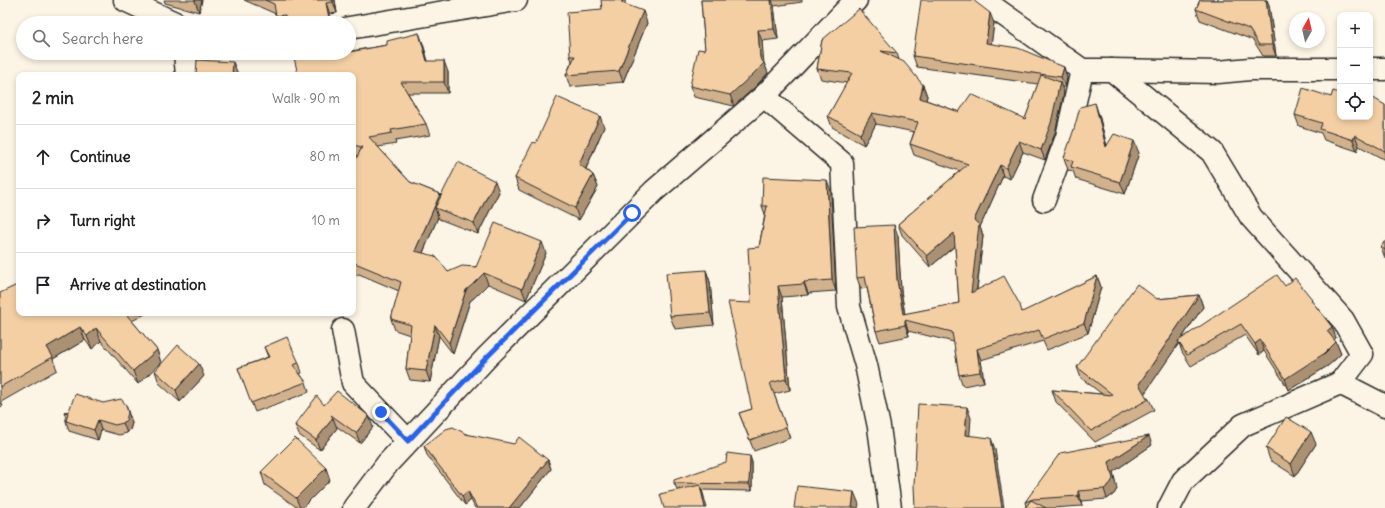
<!DOCTYPE html>
<meta charset="utf-8">
<style>
:root{--surface:#fff;--page:#f2f2f2;--text:#202124;--muted:#757577;--line:#e0e0e0}
body{margin:0;font-family:Delius,sans-serif;background:var(--page);color:var(--text)}
.controls{position:absolute;right:12px;top:12px;display:grid;overflow:hidden;border-radius:8px;box-shadow:0 2px 6px #0003}
.controls button{width:36px;height:36px;display:grid;place-items:center;padding:0;border:0;border-bottom:1px solid var(--line);background:var(--surface);color:var(--text);font:20px sans-serif}
.compass{position:absolute;left:1289px;top:12px;width:36px;height:36px;border-radius:50%;background:var(--surface);box-shadow:0 2px 6px #0003;rotate:8deg}
.stop{position:absolute;width:12px;height:12px;margin:-9px;border:3px solid #2563eb;border-radius:50%;background:#fff}
.stop.end{background:#2563eb;border-color:#fff;box-shadow:0 1px 4px #0008}
.list{margin:0;padding:0;list-style:none}
h2{display:flex;justify-content:space-between;align-items:center;height:52px;margin:0;padding:0 16px;font-size:17px}
h2 small{font-size:13px;font-weight:400;color:var(--muted)}
.list li{display:grid;grid-template-columns:26px 1fr auto;gap:12px;align-items:center;box-sizing:border-box;height:64px;padding:0 16px;border-top:1px solid var(--line)}
.list b{display:block;font-size:15px;white-space:nowrap}
.list em{font-size:13px;font-style:normal;color:var(--muted)}
.icon{flex:none;width:22px;height:22px;fill:none;stroke:currentColor;stroke-width:2;stroke-linecap:round;stroke-linejoin:round}
.map{position:relative;flex:none;width:1385px;height:508px;overflow:hidden}
.search{position:absolute;background:var(--surface);box-shadow:0 2px 6px #0003;left:16px;top:16px;width:340px;height:44px;display:flex;align-items:center;gap:10px;box-sizing:border-box;padding:0 14px;border-radius:22px;color:var(--muted);font-size:15px}
.panel{position:absolute;background:var(--surface);box-shadow:0 2px 6px #0003;left:16px;top:72px;width:340px;height:244px;border-radius:8px}
.map>svg:first-child{display:block}
.lines{fill:none;stroke-linecap:round;stroke-linejoin:round}
.minor-casing{stroke:#2b2b2b;stroke-width:25}
.minor{stroke:#fcf5e5;stroke-width:22}
.wall{fill:#d2b28d;stroke:#2b2b2b}
.shaded-wall{fill:#ab9173;stroke:#2b2b2b}
.building{fill:#f4cfa4;stroke:#2b2b2b}
.route{stroke:#2563eb;stroke-width:5}
</style>
<div class="map">
<svg width="1385" height="508" viewBox="0 0 1385 508">
<rect width="100%" height="100%" fill="#fcf5e5"/>
<filter id="ink" filterUnits="userSpaceOnUse"><feTurbulence type="fractalNoise" baseFrequency=".025" numOctaves="2"/><feDisplacementMap in="SourceGraphic" scale="8" xChannelSelector="R" yChannelSelector="G"/><feConvolveMatrix kernelMatrix="1 2 1 2 8 2 1 2 1" color-interpolation-filters="sRGB"/></filter>
<g filter="url(#ink)">
<g class="lines">
<defs>
<g id="minor">
<path d="M125,0L175,23"/>
<path d="M983,0L1082,70H1112L1212,152L1251,217L1343,320L1362,354L1340,383"/>
<path d="M349,28L516,0"/>
<path d="M185,53L187,75"/>
<path d="M1370,69H1385"/>
<path d="M1112,70L1218,72L1250,69H1340"/>
<path d="M764,96L842,163L849,307L866,365L879,427L890,508"/>
<path d="M1044,200L1067,137L1082,70"/>
<path d="M343,330L353,383L408,441"/>
<path d="M354,508L388,463L488,356L654,191L764,96L856,0"/>
<path d="M1169,508L1183,481L1243,425L1340,383L1385,406"/>
</g>
</defs>
<use href="#minor" class="minor-casing"/>
<use href="#minor" class="minor"/>
</g>
<g class="wall">
<path d="M164,0H202L199,12L165,3Z"/>
<path d="M244,0H335L337,13L330,14L332,23H279L276,14Z"/>
<path d="M701,0H802V2L774,6L778,39L762,41L763,62L764,63L768,73L755,87L734,106L694,97L690,86L705,50Z"/>
<path d="M1200,0H1267L1269,5L1276,56H1263L1253,40L1200,20L1196,9Z"/>
<path d="M626,4L647,23L623,82L570,87L566,75L572,61L570,56L602,9Z"/>
<path d="M994,23L991,44L1064,67L1067,78L1065,87H1062L1064,93L1055,133L1045,160L1023,152L1010,179L1003,176L980,227L983,236L977,290L1023,312L1097,276L1101,287L1088,333L1047,350L1043,341L981,360L984,382L963,386L959,375L954,342L908,331L909,336L880,342L876,331L867,288L861,289L857,278L894,225L898,236L901,291L905,314L959,303L955,246L930,267L902,235L898,224L960,171L914,155L910,144L914,132L876,124L864,145L832,127L828,116L847,83L821,79L817,69L822,40L897,53L899,60L923,85L927,96L926,100L959,112L1025,119L1038,84L917,67L913,56Z"/>
<path d="M419,33L423,44L428,61L448,72V93H408L426,124L430,135L395,141L396,144L378,147L410,182L440,194L441,196L499,192L478,234L439,219L438,217L423,253L448,272L546,253L526,300L488,284L475,297L470,301L453,354L439,336L430,382L410,380L406,369L410,335L395,330L391,319L399,291L359,274L353,277V165L357,156H353V75L293,53H339L387,45Z"/>
<path d="M1385,105V160L1359,146L1357,151L1324,140L1321,133L1299,126L1295,115L1340,117Z"/>
<path d="M1099,115L1107,146L1139,153L1125,194L1076,179L1073,171L1068,170L1064,158Z"/>
<path d="M604,127L586,169L593,175L598,187L579,220L519,190L515,178L536,143Z"/>
<path d="M831,191L836,291L808,293V295L782,297L790,390L774,394L790,438L754,451L739,413L752,409L751,303L759,247L765,214L762,206Z"/>
<path d="M1385,241V258L1381,247Z"/>
<path d="M706,270L710,282L714,325L675,329L670,316Z"/>
<path d="M1285,286L1313,303L1332,327L1336,338L1334,340L1336,342L1341,354L1329,365L1289,390L1264,351L1259,355L1245,335L1191,366L1182,352L1179,343L1144,394L1147,398L1149,399L1154,410L1095,442L1056,402L1052,390L1102,394L1081,378L1077,367L1157,299L1199,295L1203,307L1182,338Z"/>
<path d="M0,293L19,313H147L132,321L157,350L161,363L138,384L101,341L92,349L85,340L53,359L57,370L1,402L3,406L0,407Z"/>
<path d="M264,347L299,363L302,373L300,374L306,382L309,392L255,412L238,368L268,357Z"/>
<path d="M155,371L204,376L180,402L159,383Z"/>
<path d="M324,405L373,427L360,443L336,426L337,428L320,450L299,435L295,425Z"/>
<path d="M64,412L130,416L132,423L130,430L127,433L119,435L101,430L98,440L69,431L66,421V418Z"/>
<path d="M466,434L548,460L551,469L520,508H475L471,500L465,505L427,455L424,446Z"/>
<path d="M1316,444L1295,476L1270,460L1266,448Z"/>
<path d="M1152,445L1113,472L1117,489L1114,494L1107,499L1081,501L1082,506L1052,508H1025L1026,506L1025,502Z"/>
<path d="M752,462V491L702,490L704,497L683,489H677L674,483Z"/>
<path d="M261,472L330,480L302,508H298L265,485Z"/>
</g>
<g class="shaded-wall">
<path d="M195,0H202L199,12L195,1Z"/>
<path d="M333,0H335L337,13L333,2Z"/>
<path d="M622,0H625L626,14L622,3Z"/>
<path d="M771,0H772L774,6L778,39L774,29Z"/>
<path d="M1266,0H1267L1269,5L1276,56L1272,45Z"/>
<path d="M326,3L330,14L332,23H330Z"/>
<path d="M643,11L647,23L623,82L619,71Z"/>
<path d="M990,13L994,23L990,54L986,43Z"/>
<path d="M758,30L762,41L764,64V63L768,73L755,87L734,106L730,95L760,58Z"/>
<path d="M419,33L423,44L431,72L427,61Z"/>
<path d="M444,61L448,72V93L444,82Z"/>
<path d="M233,62L238,74L237,75H232Z"/>
<path d="M1064,67L1067,78L1065,87L1061,77Z"/>
<path d="M1060,82L1064,93L1055,133L1045,160L1041,150Z"/>
<path d="M923,85L927,96L924,109L920,98Z"/>
<path d="M1095,103L1099,115L1110,159L1106,147Z"/>
<path d="M872,113L876,124L864,145L860,134Z"/>
<path d="M600,116L604,127L583,175L579,164Z"/>
<path d="M1355,135L1359,146L1357,151L1353,140Z"/>
<path d="M1019,141L1023,152L1010,179L1006,168Z"/>
<path d="M1134,141L1139,153L1125,194L1120,182Z"/>
<path d="M1000,165L1003,176L980,227L983,236L975,304L971,293L974,220Z"/>
<path d="M593,175L598,187L579,220L575,208Z"/>
<path d="M827,180L831,191L836,291L832,280Z"/>
<path d="M495,181L499,192L478,234L474,223Z"/>
<path d="M440,194L444,205L435,208L438,217L419,262L415,251Z"/>
<path d="M894,225L898,236L901,291L906,321L903,314L897,280Z"/>
<path d="M954,233L958,243L930,267L927,256Z"/>
<path d="M542,242L546,253L526,300L522,289Z"/>
<path d="M706,270L710,282L714,325L710,313Z"/>
<path d="M484,273L488,284L475,297L470,301L453,354L449,343L466,290Z"/>
<path d="M1097,276L1101,287L1088,333L1084,323Z"/>
<path d="M804,282L808,293V295L804,284Z"/>
<path d="M778,286L782,297L790,390L786,379Z"/>
<path d="M1199,295L1203,307L1179,342L1178,341L1179,343L1143,396L1139,384Z"/>
<path d="M905,320L908,331L909,336L905,325Z"/>
<path d="M435,325L439,336L430,382L426,371Z"/>
<path d="M80,327L85,340L53,359L47,347Z"/>
<path d="M1332,327L1336,338L1331,343L1327,331Z"/>
<path d="M96,328L101,341L92,349L87,336Z"/>
<path d="M1260,340L1264,351L1259,355L1255,344Z"/>
<path d="M1336,342L1341,354L1329,365L1289,390L1285,379Z"/>
<path d="M977,349L981,360L984,382L980,372Z"/>
<path d="M157,350L161,363L138,384L133,371Z"/>
<path d="M199,364L204,376L180,402L176,390Z"/>
<path d="M126,405L132,423L130,430L127,433L123,423Z"/>
<path d="M967,407L971,418L969,446L965,435Z"/>
<path d="M369,416L373,427L360,443L356,433Z"/>
<path d="M333,418L337,428L320,450L316,440Z"/>
<path d="M98,420L101,430L98,440L94,430Z"/>
<path d="M1311,432L1316,444L1295,476L1291,464Z"/>
<path d="M1149,436L1152,445L1113,472L1117,489L1114,494L1107,499L1104,489L1109,462Z"/>
<path d="M991,438L995,449L1004,508H1002Z"/>
<path d="M750,456L752,462V491L749,484Z"/>
<path d="M548,460L551,469L520,508H509Z"/>
<path d="M326,468L330,480L302,508H300L296,498Z"/>
<path d="M700,485L704,497L707,508H705Z"/>
<path d="M468,491L471,500L465,505L462,496Z"/>
<path d="M1078,491L1081,501L1082,506L1078,496Z"/>
<path d="M854,492L859,504L858,508H852Z"/>
</g>
<g class="building">
<path d="M265,0H333V2L326,3L330,23H286L285,15L276,16L274,4Z"/>
<path d="M601,0H622V3L643,11L619,71L566,75L575,56H570L567,12L602,9Z"/>
<path d="M701,0H771L774,29L758,30L760,58L764,63L751,76L730,95L690,86L698,49L705,50Z"/>
<path d="M921,0H973L990,13L986,43L1018,48L1064,67L1061,77L913,56Z"/>
<path d="M1200,0H1266L1272,45H1259L1249,29L1196,9Z"/>
<path d="M859,9L897,53L881,51L904,62L923,85L920,98L959,112L971,94L1025,119L1041,75L1060,82L1051,123L1041,150L1019,141L1006,168L1000,165L974,220L979,225L971,293L1004,276L1020,305L1022,312L1097,276L1084,323L1043,339L1039,330L977,349L980,372L959,375L952,332L905,320V325L876,331L865,277L857,278L854,227L894,225L897,280L903,314L959,303L954,233L927,256L898,224L968,164L910,144L918,122L872,113L860,134L828,116L852,73L817,69L822,40Z"/>
<path d="M419,33L427,61H444V82H401L426,124L391,130L392,133L369,137L410,182L440,194L415,251L435,256L438,259L448,272L462,266L476,267L495,223L542,242L522,289L484,273L471,286L466,290L449,343L435,325L426,371L406,369L411,325L391,319L401,282L355,263H353V165L362,147L353,145V75H298L293,53H337V54L349,53V52L387,45V41Z"/>
<path d="M197,60L233,62L232,75H196Z"/>
<path d="M1303,88L1331,97L1333,91L1340,93V117H1370V96L1385,105V151L1355,135L1353,140L1320,129L1322,123L1295,115Z"/>
<path d="M557,97L600,116L579,164L593,175L575,208L515,178L533,142L536,143Z"/>
<path d="M1095,103L1106,147L1114,134L1134,141L1120,182L1071,167L1073,161L1064,158L1074,129L1080,107Z"/>
<path d="M458,162L495,181L474,223L435,208Z"/>
<path d="M763,177L827,180L832,280L804,282V284L778,286L786,379L770,383L786,427L750,440L739,413L752,409L728,302L751,303L748,248L759,247L767,206H762Z"/>
<path d="M1385,241V250L1381,247Z"/>
<path d="M706,270L710,313L670,316L666,273Z"/>
<path d="M1277,275L1285,286L1295,278L1312,299L1311,300L1332,327L1327,331L1336,342L1325,353L1285,379L1260,340L1255,344L1241,324L1187,355L1178,341Z"/>
<path d="M1137,284L1157,299L1199,295L1139,384L1147,398L1149,399L1091,431L1052,390L1113,395L1077,367Z"/>
<path d="M17,285L19,289V313H125L157,350L133,371L96,328L87,336L80,327L47,347L53,357L0,387V293Z"/>
<path d="M287,337L299,363L293,365L306,382L251,403L238,368L269,357L264,347Z"/>
<path d="M178,345L199,364L176,390L155,371Z"/>
<path d="M337,391L369,416L356,433L331,415L333,418L316,440L295,425L317,396L324,405Z"/>
<path d="M75,394L103,403L121,399L126,405L128,413L126,420L123,423L115,425L98,420L94,430L66,421L68,413L64,412L69,411Z"/>
<path d="M918,404L967,407L965,435L991,438L1002,508H915L914,486Z"/>
<path d="M1286,417L1311,432L1291,464L1266,448Z"/>
<path d="M453,427L466,434L514,444L519,437L548,460L509,508H477L468,491L462,496L424,446L446,429Z"/>
<path d="M1149,436L1109,462L1113,479L1110,484L1104,489L1078,491V496L1033,499L1025,502L1060,453Z"/>
<path d="M295,438L326,468L296,498L261,472Z"/>
<path d="M727,453L750,456L749,484L674,483V480L726,462Z"/>
<path d="M700,485L705,508H664L660,494Z"/>
<path d="M797,486L854,492L852,508H794Z"/>
<path d="M1031,500L1046,508H1025Z"/>
</g>
</g>
<g class="lines" filter="url(#ink)">
<path class="route" d="M381,412L408,441L488,356L632,213"/>
</g>
</svg>
<div class="controls">
<button>+</button>
<button>−</button>
<button><svg class="icon" aria-label="locate" viewBox="0 0 24 24"><circle cx="12" cy="12" r="6"/><path d="M12 2v4M12 18v4M2 12h4M18 12h4"/></svg></button>
</div>
<svg class="compass" viewBox="-18 -18 36 36"><path d="M0-13l5 13h-10z" fill="#e53935"/><path d="M0 13l5-13h-10z" fill="#757577"/></svg>
<div class="stop" style="left:632px;top:213px"></div>
<div class="stop end" style="left:381px;top:412px"></div>
<div class="search"><svg class="icon" aria-label="search" viewBox="0 0 24 24"><circle cx="10" cy="10" r="6"/><path d="M15 15l6 6"/></svg>Search here</div>
<section class="panel">
<h2>2 min<small>Walk · 90 m</small></h2>
<ul class="list">
<li><svg class="icon" aria-label="ahead" viewBox="0 0 24 24"><path d="M12 20V5M6 11l6-6 6 6"/></svg><div><b>Continue</b></div><em>80 m</em></li>
<li><svg class="icon" aria-label="right" viewBox="0 0 24 24"><path d="M7 20v-9h11M14 6l5 5-5 5"/></svg><div><b>Turn right</b></div><em>10 m</em></li>
<li><svg class="icon" aria-label="arrive" viewBox="0 0 24 24"><path d="M6 21V4h12l-3 4 3 4H6"/></svg><div><b>Arrive at destination</b></div></li>
</ul>
</section>
</div>
